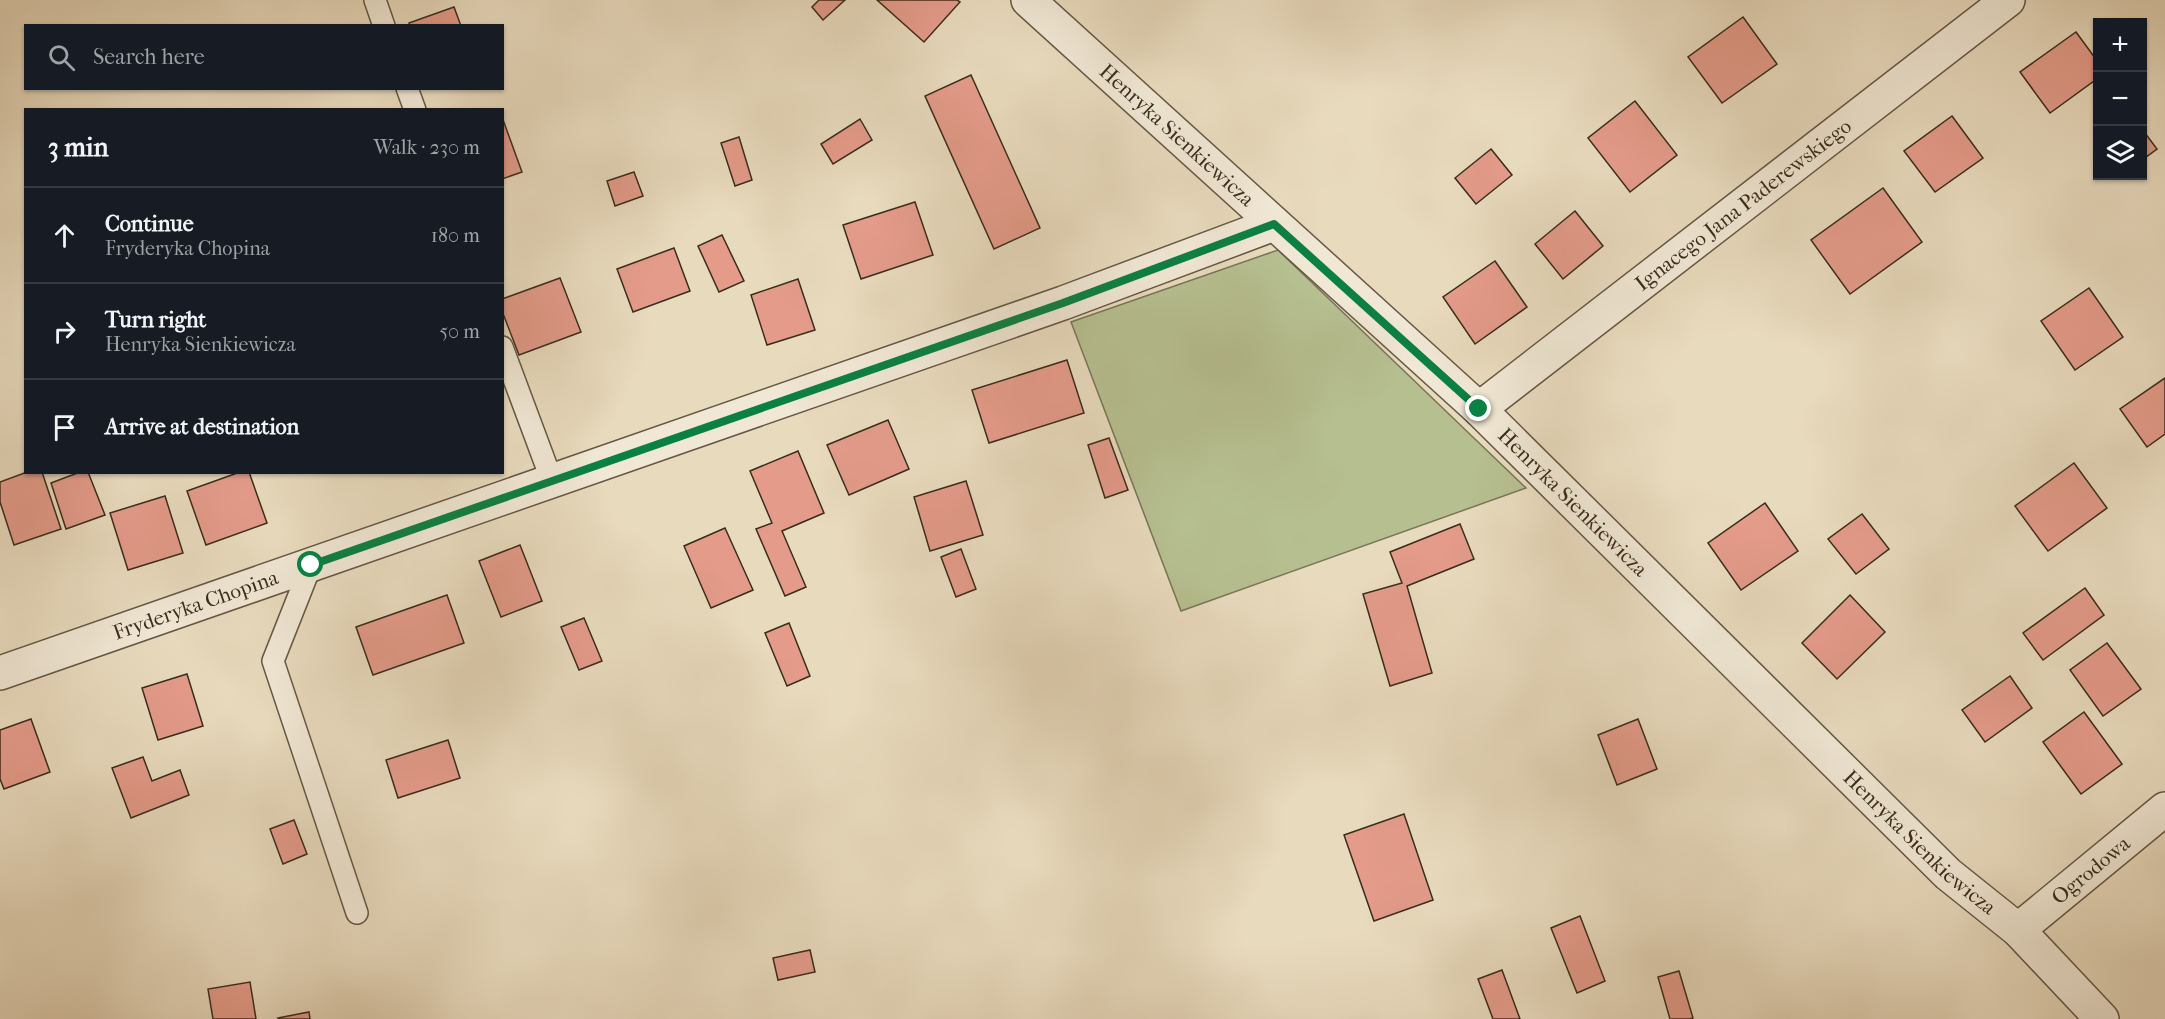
<!DOCTYPE html>
<meta charset="utf-8">
<style>
:root{--surface:#171b24;--page:#20242c;--text:#f1f3f6;--muted:#9ea1a6;--line:#363941}
body{margin:0;font-family:"IM FELL French Canon",serif;background:var(--page);color:var(--text)}
.controls{position:absolute;right:18px;top:18px;display:grid;overflow:hidden;border-radius:0px;box-shadow:0 2px 4px #0004}
.controls button{width:54px;height:54px;display:grid;place-items:center;padding:0;border:0;border-bottom:2px solid var(--line);background:var(--surface);color:var(--text);font:30px sans-serif}
.stop{position:absolute;width:18px;height:18px;margin:-14px;border:4px solid #0b8043;border-radius:50%;background:#fff}
.stop.end{background:#0b8043;border-color:#fff;box-shadow:0 2px 6px #0008}
.list{margin:0;padding:0;list-style:none}
h2{display:flex;justify-content:space-between;align-items:center;height:78px;margin:0;padding:0 24px;font-size:26px}
h2 small{font-size:20px;font-weight:400;color:var(--muted)}
.list li{display:grid;grid-template-columns:39px 1fr auto;gap:18px;align-items:center;box-sizing:border-box;height:96px;padding:0 24px;border-top:2px solid var(--line)}
.list b{display:block;font-size:22px;white-space:nowrap}
.list p{margin:0;font-size:20px;white-space:nowrap;color:var(--muted)}
.list em{font-size:20px;font-style:normal;color:var(--muted)}
.icon{flex:none;width:33px;height:33px;fill:none;stroke:currentColor;stroke-width:2;stroke-linecap:round;stroke-linejoin:round}
.map{position:relative;flex:none;width:2165px;height:1019px;overflow:hidden}
.search{position:absolute;background:var(--surface);box-shadow:0 2px 4px #0004;left:24px;top:24px;width:480px;height:66px;display:flex;align-items:center;gap:15px;box-sizing:border-box;padding:0 21px;border-radius:0px;color:var(--muted);font-size:22px}
.panel{position:absolute;background:var(--surface);box-shadow:0 2px 4px #0004;left:24px;top:108px;width:480px;height:366px;border-radius:0px}
.map>svg:first-child{display:block}
.green{fill:#b6bf90;stroke:#787656;stroke-width:1.5}
.building{fill:#e49b8a;stroke:#392d1c;stroke-width:1.5}
.lines{fill:none;stroke-linecap:round;stroke-linejoin:round}
.service-casing{stroke:#655844;stroke-width:24}
.minor-casing{stroke:#655844;stroke-width:36}
.service{stroke:#f0e7d4;stroke-width:21}
.minor{stroke:#f0e7d4;stroke-width:33}
.route{stroke:#0b8043;stroke-width:8}
.labels{text-anchor:middle;dominant-baseline:central;stroke-width:6;stroke-linejoin:round;paint-order:stroke}
.street-label{font-size:21px;fill:#392d1c;stroke:#f0e7d4}
</style>
<div class="map">
<svg width="2165" height="1019" viewBox="0 0 2165 1019">
<rect width="100%" height="100%" fill="#e8dabd"/>
<filter id="stains"><feTurbulence type="fractalNoise" baseFrequency=".00333" numOctaves="4"/><feColorMatrix values="0 0 0 0 .2 0 0 0 0 .09 0 0 0 0 .02 0 0 0 .5 -.17"/></filter>
<radialGradient id="worn" r=".72"><stop offset=".6" stop-color="#630" stop-opacity="0"/><stop offset="1" stop-color="#630" stop-opacity=".3"/></radialGradient>
<path class="green" d="M1278,250L1526,488L1181,611L1071,322Z"/>
<g class="building">
<path d="M819,0H845L823,20L812,7Z"/>
<path d="M877,0H957L960,2L924,42Z"/>
<path d="M454,7L461,26H410L409,23Z"/>
<path d="M1743,17L1777,64L1722,103L1688,57Z"/>
<path d="M2076,32L2098,62V78L2050,113L2020,72Z"/>
<path d="M971,75L1040,228L994,249L925,96Z"/>
<path d="M1635,101L1677,155L1630,192L1588,138Z"/>
<path d="M1952,116L1983,158L1935,192L1904,151Z"/>
<path d="M502,117L522,172L502,179Z"/>
<path d="M860,119L872,140L833,164L821,144Z"/>
<path d="M2142,129L2157,149L2142,160Z"/>
<path d="M739,137L752,180L735,186L721,143Z"/>
<path d="M1491,149L1512,175L1476,204L1455,178Z"/>
<path d="M634,172L643,196L615,206L607,181Z"/>
<path d="M1883,188L1922,242L1850,294L1811,240Z"/>
<path d="M915,202L933,255L861,279L843,225Z"/>
<path d="M1575,211L1603,246L1563,279L1535,244Z"/>
<path d="M722,235L744,281L719,292L698,246Z"/>
<path d="M674,248L690,291L633,312L617,269Z"/>
<path d="M1495,261L1527,307L1475,344L1443,297Z"/>
<path d="M560,278L581,332L519,355L502,311V299Z"/>
<path d="M798,279L815,330L767,345L751,295Z"/>
<path d="M2089,288L2123,337L2075,370L2041,321Z"/>
<path d="M1067,360L1084,413L989,443L972,390Z"/>
<path d="M2165,378V434L2147,447L2120,409Z"/>
<path d="M888,420L909,469L849,495L827,445Z"/>
<path d="M1109,438L1128,490L1105,498L1088,445Z"/>
<path d="M798,451L824,513L782,531L806,587L785,596L756,529L772,523L750,471Z"/>
<path d="M2074,463L2107,508L2048,551L2015,506Z"/>
<path d="M27,472H42L61,529L14,545L0,502V482Z"/>
<path d="M80,472H88L105,515L66,529L51,483Z"/>
<path d="M240,472H249L267,523L206,545L187,491Z"/>
<path d="M966,481L983,535L930,551L914,497Z"/>
<path d="M165,496L183,553L128,570L110,513Z"/>
<path d="M1765,503L1798,551L1741,590L1708,543Z"/>
<path d="M1862,514L1889,549L1856,574L1828,539Z"/>
<path d="M1460,524L1474,559L1407,586L1432,673L1390,686L1363,594L1402,583L1390,552Z"/>
<path d="M725,528L753,590L711,608L684,546Z"/>
<path d="M520,545L542,601L501,617L479,561Z"/>
<path d="M961,549L976,589L956,597L941,557Z"/>
<path d="M2085,588L2104,615L2043,660L2023,633Z"/>
<path d="M447,595L464,643L373,675L356,627Z"/>
<path d="M1850,595L1885,632L1837,679L1802,643Z"/>
<path d="M584,618L602,661L579,670L561,627Z"/>
<path d="M789,623L810,676L787,686L765,633Z"/>
<path d="M2107,643L2141,689L2103,716L2070,670Z"/>
<path d="M187,674L203,726L158,740L142,688Z"/>
<path d="M2010,676L2032,708L1985,742L1962,710Z"/>
<path d="M2084,712L2122,764L2081,794L2043,742Z"/>
<path d="M31,719L50,772L4,789L0,779V730Z"/>
<path d="M1638,719L1657,769L1617,785L1598,735Z"/>
<path d="M448,740L460,778L398,798L386,760Z"/>
<path d="M143,757L152,781L180,770L189,795L131,818L112,768Z"/>
<path d="M1404,814L1433,900L1374,921L1344,835Z"/>
<path d="M294,820L307,854L283,864L270,829Z"/>
<path d="M1580,916L1605,981L1577,993L1551,928Z"/>
<path d="M810,950L815,972L778,980L773,958Z"/>
<path d="M1502,970L1520,1019H1493L1478,979Z"/>
<path d="M1679,971L1693,1018L1689,1019H1670L1658,977Z"/>
<path d="M250,982L256,1019H213L208,989Z"/>
<path d="M309,1012L310,1019H279L278,1018Z"/>
</g>
<g class="lines">
<defs>
<g id="service">
<path d="M375,0L384,26"/>
<path d="M407,88L415,110"/>
<path d="M502,347L552,481"/>
<path d="M311,565L273,661L357,913"/>
</g>
<g id="minor">
<path id="s1" d="M1028,0L1479,409L1948,874L2018,930L2102,1019"/>
<path id="s2" d="M1479,409L2008,0"/>
<path id="s3" d="M0,673L1063,303L1274,224"/>
<path id="s4" d="M2018,930L2165,809"/>
</g>
</defs>
<use href="#service" class="service-casing"/>
<use href="#minor" class="minor-casing"/>
<use href="#service" class="service"/>
<use href="#minor" class="minor"/>
</g>
<g class="lines">
<path class="route" d="M311,565L1063,303L1274,224L1479,409"/>
</g>
<g class="labels">
<g class="street-label">
<text stroke="none"><textPath href="#s1" startOffset="201">Henryka Sienkiewicza</textPath></text>
<text stroke="none"><textPath href="#s2" startOffset="334">Ignacego Jana Paderewskiego</textPath></text>
<text stroke="none"><textPath href="#s1" startOffset="741">Henryka Sienkiewicza</textPath></text>
<text stroke="none"><textPath href="#s3" startOffset="207">Fryderyka Chopina</textPath></text>
<text stroke="none"><textPath href="#s1" startOffset="1227">Henryka Sienkiewicza</textPath></text>
<text stroke="none"><textPath href="#s4" startOffset="94">Ogrodowa</textPath></text>
</g>
</g>
<rect width="100%" height="100%" filter="url(#stains)"/>
<rect width="100%" height="100%" fill="url(#worn)"/>
</svg>
<div class="controls">
<button>+</button>
<button>−</button>
<button><svg class="icon" aria-label="layers" viewBox="0 0 24 24"><path d="M12 4l9 5-9 5-9-5zM3 14l9 5 9-5"/></svg></button>
</div>
<div class="stop" style="left:311px;top:565px"></div>
<div class="stop end" style="left:1479px;top:409px"></div>
<div class="search"><svg class="icon" aria-label="search" viewBox="0 0 24 24"><circle cx="10" cy="10" r="6"/><path d="M15 15l6 6"/></svg>Search here</div>
<section class="panel">
<h2>3 min<small>Walk · 230 m</small></h2>
<ul class="list">
<li><svg class="icon" aria-label="ahead" viewBox="0 0 24 24"><path d="M12 20V5M6 11l6-6 6 6"/></svg><div><b>Continue</b><p>Fryderyka Chopina</p></div><em>180 m</em></li>
<li><svg class="icon" aria-label="right" viewBox="0 0 24 24"><path d="M7 20v-9h11M14 6l5 5-5 5"/></svg><div><b>Turn right</b><p>Henryka Sienkiewicza</p></div><em>50 m</em></li>
<li><svg class="icon" aria-label="arrive" viewBox="0 0 24 24"><path d="M6 21V4h12l-3 4 3 4H6"/></svg><div><b>Arrive at destination</b></div></li>
</ul>
</section>
</div>
